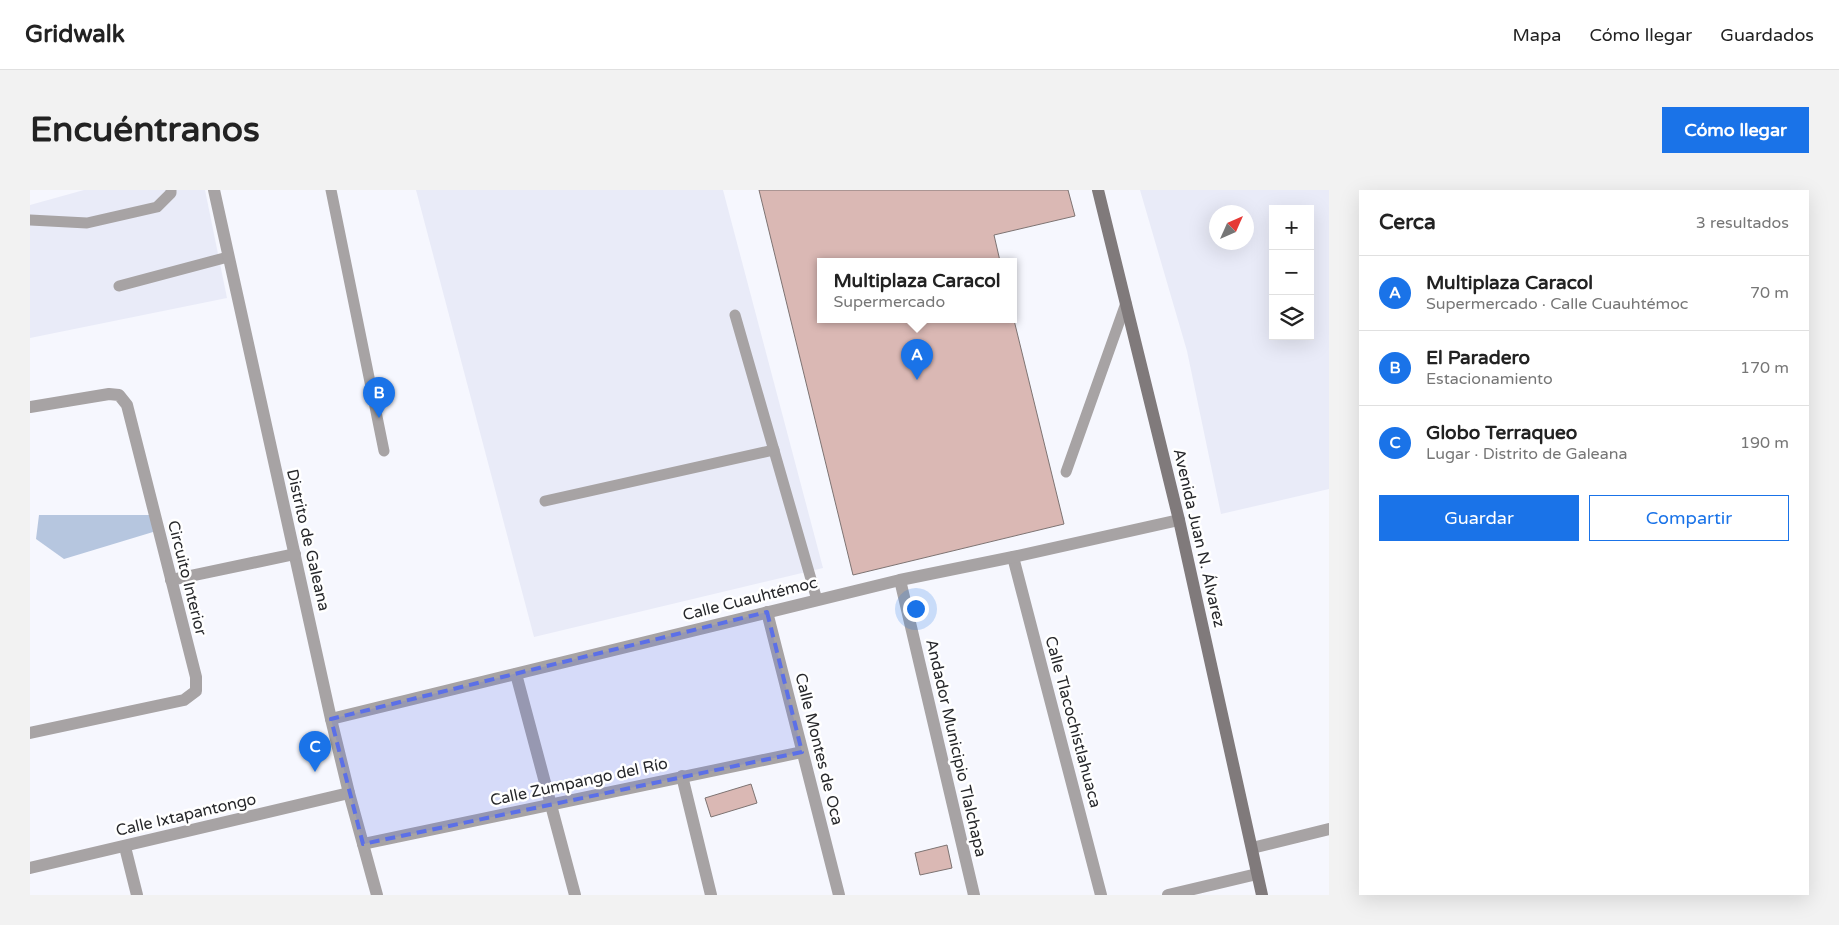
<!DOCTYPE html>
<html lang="es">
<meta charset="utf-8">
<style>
:root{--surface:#fff;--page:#f2f2f2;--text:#222;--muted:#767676;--line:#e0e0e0;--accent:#1a73e8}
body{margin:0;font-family:"Varela Round",sans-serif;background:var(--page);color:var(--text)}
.controls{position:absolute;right:15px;top:15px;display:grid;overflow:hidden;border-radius:0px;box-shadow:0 5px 20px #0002}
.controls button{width:45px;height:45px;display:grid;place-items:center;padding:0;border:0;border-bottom:1px solid var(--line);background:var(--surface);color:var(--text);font:25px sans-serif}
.compass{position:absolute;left:1179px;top:15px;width:45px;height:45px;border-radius:50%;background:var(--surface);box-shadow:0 5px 20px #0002;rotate:45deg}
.you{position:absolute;left:885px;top:418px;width:18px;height:18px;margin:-12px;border:4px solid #fff;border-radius:50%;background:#1a73e8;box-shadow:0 0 0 8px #1a73e833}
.badge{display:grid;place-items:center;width:32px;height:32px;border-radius:50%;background:var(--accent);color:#fff;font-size:16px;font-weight:700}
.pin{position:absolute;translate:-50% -41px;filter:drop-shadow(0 1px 2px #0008)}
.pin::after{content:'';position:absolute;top:26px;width:18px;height:15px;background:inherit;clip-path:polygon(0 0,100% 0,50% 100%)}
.popup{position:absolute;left:787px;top:68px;width:200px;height:65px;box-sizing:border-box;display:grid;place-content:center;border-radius:0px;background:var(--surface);filter:drop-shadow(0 1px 4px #0005);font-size:16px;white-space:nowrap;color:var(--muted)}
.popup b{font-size:19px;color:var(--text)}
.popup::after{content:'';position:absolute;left:50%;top:100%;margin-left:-10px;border:10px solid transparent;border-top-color:var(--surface)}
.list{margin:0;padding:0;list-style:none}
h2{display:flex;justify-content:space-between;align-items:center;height:65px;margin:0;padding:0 20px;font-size:21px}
h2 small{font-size:16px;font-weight:400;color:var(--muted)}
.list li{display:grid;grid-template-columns:32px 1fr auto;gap:15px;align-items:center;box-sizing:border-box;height:75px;padding:0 20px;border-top:1px solid var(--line)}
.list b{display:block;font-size:19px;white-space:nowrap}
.list p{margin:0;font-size:16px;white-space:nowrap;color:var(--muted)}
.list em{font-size:16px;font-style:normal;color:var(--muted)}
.actions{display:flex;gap:10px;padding:15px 20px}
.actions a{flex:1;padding:11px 0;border:1px solid var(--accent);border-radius:0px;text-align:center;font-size:18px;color:var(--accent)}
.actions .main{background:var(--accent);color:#fff}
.icon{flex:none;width:28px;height:28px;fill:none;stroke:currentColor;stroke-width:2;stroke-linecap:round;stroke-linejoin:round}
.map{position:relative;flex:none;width:1299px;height:705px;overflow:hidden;border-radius:0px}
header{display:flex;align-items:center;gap:30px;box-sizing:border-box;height:70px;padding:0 25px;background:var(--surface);border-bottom:1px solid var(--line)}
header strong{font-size:24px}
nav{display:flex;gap:28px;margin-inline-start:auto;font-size:18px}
.intro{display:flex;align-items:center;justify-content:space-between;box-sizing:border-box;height:120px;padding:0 30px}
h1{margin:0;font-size:35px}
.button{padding:12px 22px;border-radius:0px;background:var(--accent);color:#fff;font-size:18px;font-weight:700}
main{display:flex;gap:30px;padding:0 30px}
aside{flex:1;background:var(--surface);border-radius:0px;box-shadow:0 5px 20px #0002}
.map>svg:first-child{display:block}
.built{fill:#e9ebf8;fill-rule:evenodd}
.water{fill:#b6c6df}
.building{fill:#dab8b4;stroke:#7d7372}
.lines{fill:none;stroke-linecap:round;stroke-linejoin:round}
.lane{stroke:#a7a3a4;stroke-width:11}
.street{stroke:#a7a3a4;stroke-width:12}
.secondary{stroke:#807a7b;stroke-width:12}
.marked{fill:#5c70e7;fill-opacity:0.2;stroke:#5c70e7;stroke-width:4;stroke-dasharray:10 6;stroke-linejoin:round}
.labels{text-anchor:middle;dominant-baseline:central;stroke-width:5;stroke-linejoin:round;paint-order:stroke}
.street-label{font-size:16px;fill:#27282b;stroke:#fff}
</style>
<header>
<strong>Gridwalk</strong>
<nav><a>Mapa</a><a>Cómo llegar</a><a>Guardados</a></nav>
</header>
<div class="intro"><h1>Encuéntranos</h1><a class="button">Cómo llegar</a></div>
<main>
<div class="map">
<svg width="1299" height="705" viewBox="0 0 1299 705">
<rect width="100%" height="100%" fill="#f6f7fe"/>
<g class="built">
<path d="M54,0H175L197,108L0,148V15Z"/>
<path d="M386,0H693L793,378L504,447Z"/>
<path d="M1110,0H1299V299L1191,324L1157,161ZM1243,19H1280V146H1243ZM1216,22V52H1186V22Z"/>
</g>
<path class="water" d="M9,325H122L123,342L34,369L6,349Z"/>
<g class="building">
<path d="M729,0H1038L1045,26L964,45L970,71H791V129H983V126L1034,334L823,385Z"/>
<path d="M721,594L727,613L681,627L675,608Z"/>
<path d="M917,655L922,678L890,685L885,663Z"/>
</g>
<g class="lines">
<g class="lane">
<path d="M301,0L354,261"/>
<path d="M0,30L57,33L127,17L141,3V0"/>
<path d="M89,96L198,67"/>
<path d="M705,125L787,410"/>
<path d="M1036,282L1096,113"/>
<path d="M515,311L744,260"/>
</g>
<g class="street">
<path d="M184,0L301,529L319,603L347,705"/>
<path d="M0,217L79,204L89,205L97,215L166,487V501L154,510L0,543"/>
<path d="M983,367L1071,705"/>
<path d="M141,390L265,364"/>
<path d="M870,390L944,705"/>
<path d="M737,422L809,705"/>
<path d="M486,484L545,705"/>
<path d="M301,529L870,390L983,367L1149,330"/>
<path d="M652,586L681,705"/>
<path d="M333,654L772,562"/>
<path d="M95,657L107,705"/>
<path d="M1222,658L1299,639"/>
<path d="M0,678L319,603"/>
<path d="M1138,705L1227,684"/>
</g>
<path class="secondary" d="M1068,0L1149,330L1232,705"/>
</g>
<path class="marked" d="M737,422L772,562L333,654L301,529Z"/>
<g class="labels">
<g class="street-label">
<text transform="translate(1169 348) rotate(77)">Avenida Juan N. Álvarez</text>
<text transform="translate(278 350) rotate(77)">Distrito de Galeana</text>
<text transform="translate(157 388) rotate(76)">Circuito Interior</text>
<text transform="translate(720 409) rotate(-14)">Calle Cuauhtémoc</text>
<text transform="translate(1043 532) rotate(75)">Calle Tlacochistlahuaca</text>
<text transform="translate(926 558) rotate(77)">Andador Municipio Tlalchapa</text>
<text transform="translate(789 559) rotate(76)">Calle Montes de Oca</text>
<text transform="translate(549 592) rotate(-12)">Calle Zumpango del Río</text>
<text transform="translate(156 625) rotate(-13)">Calle Ixtapantongo</text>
</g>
</g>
</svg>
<div class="controls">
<button>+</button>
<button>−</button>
<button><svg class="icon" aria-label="layers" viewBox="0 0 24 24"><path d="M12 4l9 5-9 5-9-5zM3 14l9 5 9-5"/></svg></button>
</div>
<svg class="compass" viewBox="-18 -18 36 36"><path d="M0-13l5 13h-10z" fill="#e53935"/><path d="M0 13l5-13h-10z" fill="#767676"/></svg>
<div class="you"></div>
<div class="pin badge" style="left:887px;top:190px">A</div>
<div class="popup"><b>Multiplaza Caracol</b>Supermercado</div>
<div class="pin badge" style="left:349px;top:228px">B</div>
<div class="pin badge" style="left:285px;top:582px">C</div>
</div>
<aside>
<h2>Cerca<small>3 resultados</small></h2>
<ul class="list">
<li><span class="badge">A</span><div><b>Multiplaza Caracol</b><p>Supermercado · Calle Cuauhtémoc</p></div><em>70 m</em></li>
<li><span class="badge">B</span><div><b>El Paradero</b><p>Estacionamiento</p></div><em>170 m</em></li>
<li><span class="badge">C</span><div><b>Globo Terraqueo</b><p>Lugar · Distrito de Galeana</p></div><em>190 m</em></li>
</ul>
<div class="actions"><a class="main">Guardar</a><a>Compartir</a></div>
</aside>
</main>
